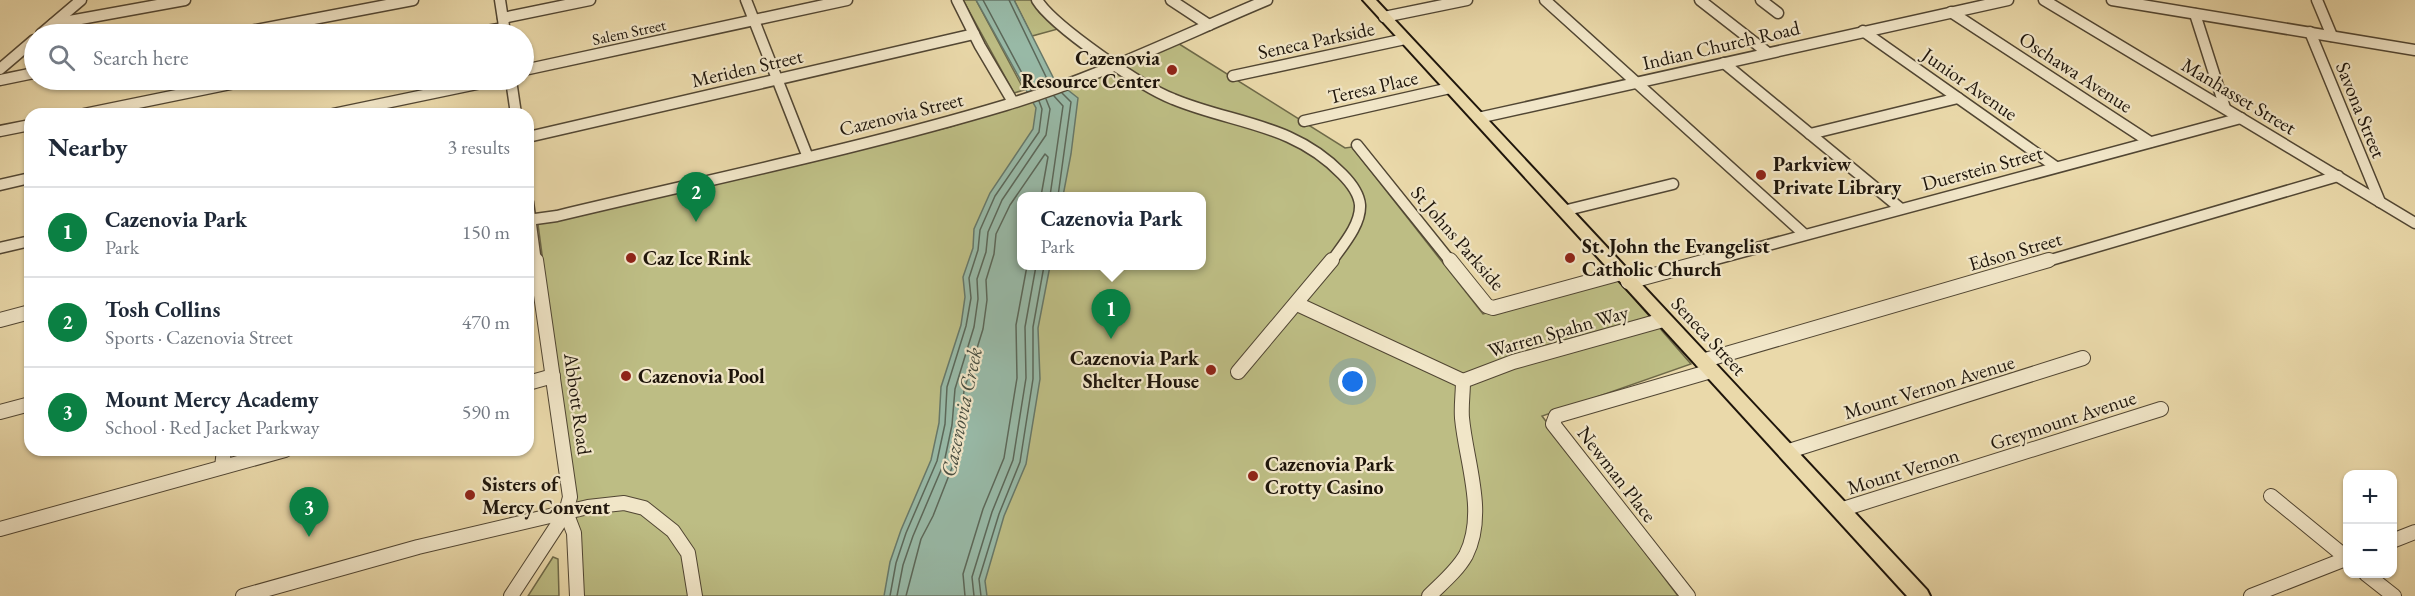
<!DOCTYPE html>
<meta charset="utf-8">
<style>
:root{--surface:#fff;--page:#f2f2f3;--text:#1f2937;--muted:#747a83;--line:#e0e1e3;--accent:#0b8043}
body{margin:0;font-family:"EB Garamond",serif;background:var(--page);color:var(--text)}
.controls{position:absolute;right:18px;bottom:18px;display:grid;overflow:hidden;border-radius:12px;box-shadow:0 2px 4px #0004}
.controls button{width:54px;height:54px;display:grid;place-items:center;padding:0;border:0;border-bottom:2px solid var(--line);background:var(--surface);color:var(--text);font:30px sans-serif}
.you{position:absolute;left:1353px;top:382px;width:21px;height:21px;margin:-15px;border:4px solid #fff;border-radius:50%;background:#1a73e8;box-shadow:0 0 0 9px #1a73e833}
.badge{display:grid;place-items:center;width:39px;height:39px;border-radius:50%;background:var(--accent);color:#fff;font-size:20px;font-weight:700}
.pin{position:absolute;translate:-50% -50px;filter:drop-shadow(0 2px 3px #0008)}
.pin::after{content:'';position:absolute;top:32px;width:21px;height:18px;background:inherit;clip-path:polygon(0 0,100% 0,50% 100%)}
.popup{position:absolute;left:1017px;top:192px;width:189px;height:78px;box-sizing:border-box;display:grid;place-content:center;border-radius:12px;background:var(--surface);filter:drop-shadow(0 2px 4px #0005);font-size:20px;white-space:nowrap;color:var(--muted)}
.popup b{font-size:22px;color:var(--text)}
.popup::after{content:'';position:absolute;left:50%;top:100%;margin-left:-12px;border:12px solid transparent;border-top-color:var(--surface)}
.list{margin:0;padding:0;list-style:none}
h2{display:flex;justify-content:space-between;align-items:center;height:78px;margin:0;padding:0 24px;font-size:26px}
h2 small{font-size:20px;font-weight:400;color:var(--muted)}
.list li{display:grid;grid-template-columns:39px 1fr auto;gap:18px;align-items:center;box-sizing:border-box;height:90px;padding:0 24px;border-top:2px solid var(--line)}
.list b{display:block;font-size:22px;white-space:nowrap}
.list p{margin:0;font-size:20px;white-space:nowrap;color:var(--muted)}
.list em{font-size:20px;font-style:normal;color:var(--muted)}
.icon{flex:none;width:33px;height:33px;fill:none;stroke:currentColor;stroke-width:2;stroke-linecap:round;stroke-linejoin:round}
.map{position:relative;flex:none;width:2415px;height:596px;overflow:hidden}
.search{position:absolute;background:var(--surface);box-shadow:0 2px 4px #0004;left:24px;top:24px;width:510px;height:66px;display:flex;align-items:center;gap:15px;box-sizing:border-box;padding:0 21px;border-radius:33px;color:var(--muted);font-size:22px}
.panel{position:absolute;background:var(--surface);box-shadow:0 2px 4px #0004;left:24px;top:108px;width:510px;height:348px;border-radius:18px}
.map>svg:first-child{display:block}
.green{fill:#bdbd84;stroke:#6e6948;stroke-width:1.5;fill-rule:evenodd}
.water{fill:#98baa8;stroke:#677869;stroke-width:1.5}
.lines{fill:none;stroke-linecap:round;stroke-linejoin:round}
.shore{stroke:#5b685a;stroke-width:1.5}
.minor-far1-casing{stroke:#514633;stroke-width:13}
.minor-casing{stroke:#514633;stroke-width:16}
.major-casing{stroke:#1e150b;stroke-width:4}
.minor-far1{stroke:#f1e6c8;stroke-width:10}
.minor{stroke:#f1e6c8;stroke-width:14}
.major{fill:#ead9aa;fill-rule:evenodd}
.poi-dot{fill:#8f2418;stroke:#f1e6c8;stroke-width:2}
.labels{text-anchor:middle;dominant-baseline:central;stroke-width:4.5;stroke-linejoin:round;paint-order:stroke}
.far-street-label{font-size:16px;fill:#1e150b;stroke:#f1e6c8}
.street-label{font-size:20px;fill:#1e150b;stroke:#f1e6c8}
.poi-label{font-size:20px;font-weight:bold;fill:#1e150b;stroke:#f1e6c8;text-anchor:start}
.water-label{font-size:21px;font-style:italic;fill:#494f42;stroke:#f1e6c8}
</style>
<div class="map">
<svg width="2415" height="596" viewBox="0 0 2415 596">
<rect width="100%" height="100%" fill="#ead9aa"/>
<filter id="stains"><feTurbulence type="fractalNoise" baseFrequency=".00333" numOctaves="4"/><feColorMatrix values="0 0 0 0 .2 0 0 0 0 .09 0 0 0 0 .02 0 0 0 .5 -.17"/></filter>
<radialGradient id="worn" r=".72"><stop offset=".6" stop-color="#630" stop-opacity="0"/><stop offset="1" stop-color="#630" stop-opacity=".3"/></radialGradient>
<g class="green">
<path d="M963,0H976L1024,90L1014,93Z"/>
<path d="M1014,0H1033L1039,12L1058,29L1032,36Z"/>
<path d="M1176,42L1345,148L1352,147L1483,314L1616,278L1691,364L1542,416L1678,596H580L574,495L538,224L950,127L1085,83ZM1021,196H1201V266H1021Z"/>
<path d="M553,557L558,559L559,596H528Z"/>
</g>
<path class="water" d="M976,0H1014L1054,79L1078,98L1071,154L1063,196H1021V266H1050L1038,328L1040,379L1026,464L1004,516L985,581L987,596H884L890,562L901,530L931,460L939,423L941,387L961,325L965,297L963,277L973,248L974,229L990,193L1033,129L1036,108Z"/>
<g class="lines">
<g class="shore">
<path d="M983,0L1031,90"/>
<path d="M1009,0L1049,83"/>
<path d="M1050,196L1063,106L1054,96"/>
<path d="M1058,196L1071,102L1062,93"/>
<path d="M890,596L896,563L906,533L937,461L945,424L947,387L966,326L971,298L969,278L978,250L980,230L995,196L1039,132L1042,109L1039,101"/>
<path d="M897,596L903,565L913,536L944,463L952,425L955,389L974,327L978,299L977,279L986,252L988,232L1002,200L1046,135L1050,109L1046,99"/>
<path d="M906,596L921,539L933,516L953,465L961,426L964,390L983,329L987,300L986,280L994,254L996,234L1010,205L1045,154L1048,157L1041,196"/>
<path d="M965,596L963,574L983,509L1004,458L1017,378L1016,325L1027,266"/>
<path d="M974,596L972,577L992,512L1013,460L1026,378L1025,327L1036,266"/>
<path d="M981,596L979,579L999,514L1020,462L1033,379V327L1044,266"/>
</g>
<defs>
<g id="minor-far1">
<path d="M500,0L504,26"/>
<path d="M746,0L807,155"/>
<path d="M957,0L980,46L1013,102"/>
<path d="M1037,0C1053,26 1142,87 1173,99C1233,124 1293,123 1342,174C1350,182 1359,193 1360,205C1361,225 1342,246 1331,262"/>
<path d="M1171,0L1209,25"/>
<path d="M1545,0L1804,234"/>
<path d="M1700,0L1768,53"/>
<path d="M1761,0L1778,13"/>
<path d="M2044,0L2415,223"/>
<path d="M2112,0L2415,50"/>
<path d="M2317,0L2332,36"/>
<path d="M1951,12L2150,142"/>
<path d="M2195,14L2225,108"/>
<path d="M1384,17L1467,0"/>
<path d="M503,18L590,0"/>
<path d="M53,24L185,0"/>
<path d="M1863,31L2056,167"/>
<path d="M2310,32L2380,202"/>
<path d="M41,34L81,0"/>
<path d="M235,34L413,0"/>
<path d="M470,34L504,28"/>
<path d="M1724,63L1900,208"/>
<path d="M0,69L34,40"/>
<path d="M524,70L847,0"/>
<path d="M1233,76L1405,39"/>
<path d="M0,80L34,73"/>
<path d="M511,80L516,114"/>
<path d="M84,114L250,80"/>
<path d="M333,114L496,80"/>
<path d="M1478,118L2008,0"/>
<path d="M1304,121L1450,88"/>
<path d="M0,131L30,125"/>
<path d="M1810,134L1958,98"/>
<path d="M528,137L974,34"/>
<path d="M1357,145L1451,262"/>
<path d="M0,185L30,178"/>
<path d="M528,202L536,262"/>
<path d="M1563,211L1673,184"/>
<path d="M528,220L557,216C707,180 859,149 1006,105C1096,78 1181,36 1267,0"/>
<path d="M0,248L30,241"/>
<path d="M1705,262L2241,118"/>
<path d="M2044,262L2338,176"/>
</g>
<g id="minor">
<path d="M1450,260L1487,306L1493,308L1621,273"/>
<path d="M1628,282L1710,260"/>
<path d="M1297,304L1463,381"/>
<path d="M0,320L30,312"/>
<path d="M1702,361L2049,260"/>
<path d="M1238,372L1332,260"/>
<path d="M1463,381L1513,362L1663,320"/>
<path d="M528,383L553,376"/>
<path d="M0,412L30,404"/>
<path d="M1786,452L2083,358"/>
<path d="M222,467L224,450"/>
<path d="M2271,496L2348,559"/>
<path d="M1840,510L2161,409"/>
<path d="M566,512L574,533L577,596"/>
<path d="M0,529L285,450"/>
<path d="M2392,541L2415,532"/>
<path d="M2366,574L2394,596"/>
<path d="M243,596L418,547L588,507L624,503L644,508L673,531L688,553L695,596"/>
<path d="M511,596L566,512L570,497L536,260"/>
<path d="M1429,596C1442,583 1457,571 1466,555C1487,513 1466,462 1462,418C1461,406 1463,393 1463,381"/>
<path d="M1688,596L1553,424L1556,416L1711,371"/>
<path d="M2251,596L2348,558"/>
</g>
<path id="major" d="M1363,0H1376L1927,590L1930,596H1907Z"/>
</defs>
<use href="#minor-far1" class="minor-far1-casing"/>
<use href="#minor" class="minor-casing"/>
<use href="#major" class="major-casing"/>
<use href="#minor-far1" class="minor-far1"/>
<use href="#minor" class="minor"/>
<use href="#major" class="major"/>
</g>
<g class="poi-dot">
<circle cx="1172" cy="70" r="6"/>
<circle cx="1761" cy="175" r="6"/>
<circle cx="631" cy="258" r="6"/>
<circle cx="1570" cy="258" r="6"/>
<circle cx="1211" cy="370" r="6"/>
<circle cx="626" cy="376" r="6"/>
<circle cx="1253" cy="476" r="6"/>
<circle cx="470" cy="495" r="6"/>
</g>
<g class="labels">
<g class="far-street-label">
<text transform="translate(629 32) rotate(-12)">Salem Street</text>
</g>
<g class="street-label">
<text transform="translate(1316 40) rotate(-12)">Seneca Parkside</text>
<text transform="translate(1721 45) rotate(-13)">Indian Church Road</text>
<text transform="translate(747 68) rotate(-13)">Meriden Street</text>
<text transform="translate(2076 72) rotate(33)">Oschawa Avenue</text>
<text transform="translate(1970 84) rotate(35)">Junior Avenue</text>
<text transform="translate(1373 87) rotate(-13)">Teresa Place</text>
<text transform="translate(2239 96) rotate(31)">Manhasset Street</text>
<text transform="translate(2361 110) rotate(68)">Savona Street</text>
<text transform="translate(901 114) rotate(-14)">Cazenovia Street</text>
<text transform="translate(1982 168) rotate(-15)">Duerstein Street</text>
<text transform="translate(1458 238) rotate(49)">St Johns Parkside</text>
<text transform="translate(2015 251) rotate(-16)">Edson Street</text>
<text transform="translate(1558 331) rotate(-16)">Warren Spahn Way</text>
<text transform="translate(1709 336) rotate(47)">Seneca Street</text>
<text transform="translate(1929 387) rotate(-17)">Mount Vernon Avenue</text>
<text transform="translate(578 404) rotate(82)">Abbott Road</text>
<text transform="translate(2063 420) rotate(-18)">Greymount Avenue</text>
<text transform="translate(1903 471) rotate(-17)">Mount Vernon</text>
<text transform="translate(1617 474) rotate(52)">Newman Place</text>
</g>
<g class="poi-label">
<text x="1160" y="58" text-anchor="end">Cazenovia<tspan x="1160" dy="23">Resource Center</tspan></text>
<text x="1773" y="164">Parkview<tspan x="1773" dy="23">Private Library</tspan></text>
<text x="1582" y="246">St. John the Evangelist<tspan x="1582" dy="23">Catholic Church</tspan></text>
<text x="643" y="258">Caz Ice Rink</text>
<text x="1199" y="358" text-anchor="end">Cazenovia Park<tspan x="1199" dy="23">Shelter House</tspan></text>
<text x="638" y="376">Cazenovia Pool</text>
<text x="1265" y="464">Cazenovia Park<tspan x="1265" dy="23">Crotty Casino</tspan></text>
<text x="482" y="484">Sisters of<tspan x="482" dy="23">Mercy Convent</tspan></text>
</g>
<g class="water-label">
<text transform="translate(961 412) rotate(-78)">Cazenovia Creek</text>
</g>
</g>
<rect width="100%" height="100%" filter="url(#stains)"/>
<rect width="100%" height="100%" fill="url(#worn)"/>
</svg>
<div class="controls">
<button>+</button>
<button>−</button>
</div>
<div class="you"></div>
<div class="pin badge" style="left:1111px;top:339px">1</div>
<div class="popup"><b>Cazenovia Park</b>Park</div>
<div class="pin badge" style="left:696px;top:222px">2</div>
<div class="pin badge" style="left:309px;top:537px">3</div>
<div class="search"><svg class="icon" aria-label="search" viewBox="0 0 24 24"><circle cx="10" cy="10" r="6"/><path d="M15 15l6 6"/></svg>Search here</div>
<section class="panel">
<h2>Nearby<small>3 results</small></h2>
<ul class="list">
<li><span class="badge">1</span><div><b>Cazenovia Park</b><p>Park</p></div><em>150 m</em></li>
<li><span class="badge">2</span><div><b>Tosh Collins</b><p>Sports · Cazenovia Street</p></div><em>470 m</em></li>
<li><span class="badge">3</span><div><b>Mount Mercy Academy</b><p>School · Red Jacket Parkway</p></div><em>590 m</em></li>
</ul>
</section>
</div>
